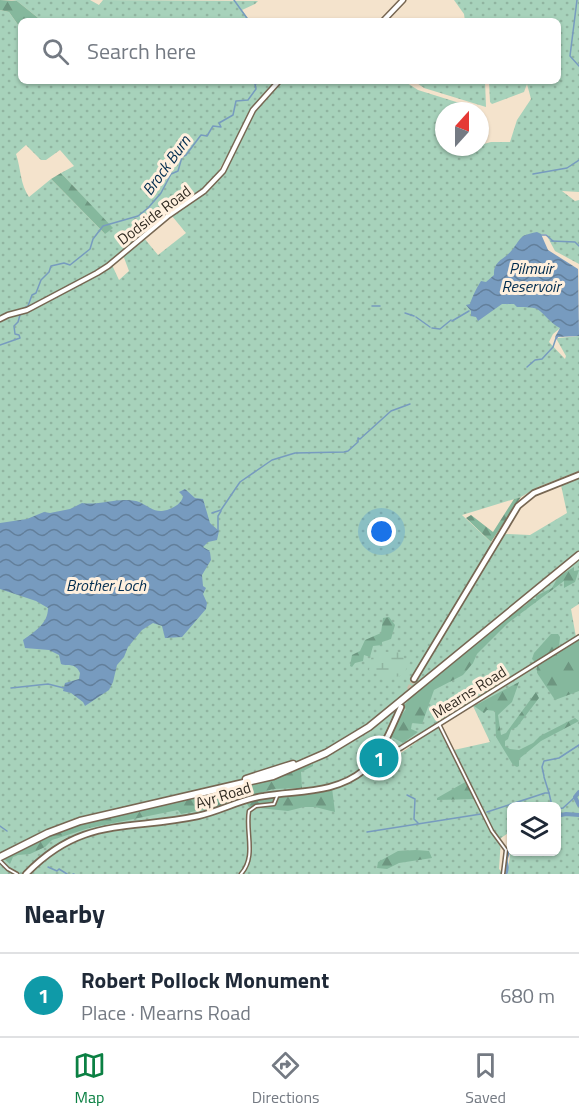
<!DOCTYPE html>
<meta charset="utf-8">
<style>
:root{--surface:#fff;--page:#f6f6f7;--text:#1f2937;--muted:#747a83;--line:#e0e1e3;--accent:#0b8043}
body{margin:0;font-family:"Titillium Web",sans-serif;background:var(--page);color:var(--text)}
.controls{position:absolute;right:18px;bottom:18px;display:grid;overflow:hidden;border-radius:9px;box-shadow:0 2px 4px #0004}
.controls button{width:54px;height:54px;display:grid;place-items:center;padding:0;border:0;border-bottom:2px solid var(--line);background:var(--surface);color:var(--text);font:30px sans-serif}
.compass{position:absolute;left:435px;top:102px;width:54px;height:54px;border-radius:50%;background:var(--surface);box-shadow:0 2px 4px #0004;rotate:21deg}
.you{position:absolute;left:382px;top:532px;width:21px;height:21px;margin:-15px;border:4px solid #fff;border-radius:50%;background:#1a73e8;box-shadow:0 0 0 9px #1a73e833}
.badge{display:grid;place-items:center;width:39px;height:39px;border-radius:50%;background:var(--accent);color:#fff;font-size:20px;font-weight:700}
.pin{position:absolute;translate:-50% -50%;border:3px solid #fff;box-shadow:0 2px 6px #0006}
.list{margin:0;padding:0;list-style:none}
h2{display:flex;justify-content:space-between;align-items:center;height:78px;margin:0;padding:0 24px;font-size:26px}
h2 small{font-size:20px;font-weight:400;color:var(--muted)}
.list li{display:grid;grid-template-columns:39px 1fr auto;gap:18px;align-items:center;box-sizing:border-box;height:84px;padding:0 24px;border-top:2px solid var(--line)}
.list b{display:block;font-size:22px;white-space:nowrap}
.list p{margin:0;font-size:20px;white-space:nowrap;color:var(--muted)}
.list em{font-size:20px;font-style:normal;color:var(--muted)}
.icon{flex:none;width:33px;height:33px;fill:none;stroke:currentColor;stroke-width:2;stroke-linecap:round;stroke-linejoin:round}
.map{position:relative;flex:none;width:579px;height:874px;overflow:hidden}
.search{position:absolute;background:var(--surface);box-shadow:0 2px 4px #0004;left:18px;right:18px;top:18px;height:66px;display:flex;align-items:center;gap:15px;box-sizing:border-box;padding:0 21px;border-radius:9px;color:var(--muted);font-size:22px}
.sheet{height:162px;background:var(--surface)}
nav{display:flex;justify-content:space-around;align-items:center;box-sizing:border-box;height:84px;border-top:2px solid var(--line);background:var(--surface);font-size:16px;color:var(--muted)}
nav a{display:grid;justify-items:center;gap:3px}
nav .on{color:var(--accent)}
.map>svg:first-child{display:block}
.grass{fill:url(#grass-dots);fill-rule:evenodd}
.forest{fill:url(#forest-firs)}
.wetland{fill:url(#wetland-marsh)}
.water{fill:url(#water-waves)}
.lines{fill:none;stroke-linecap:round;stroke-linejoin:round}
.stream{stroke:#779bbf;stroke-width:1.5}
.river{stroke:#779bbf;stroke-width:4}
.primary-tunnel{stroke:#cdbeaa;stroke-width:4.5;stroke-dasharray:4.5 2;stroke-linecap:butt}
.minor-casing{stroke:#776753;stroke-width:5}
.tertiary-casing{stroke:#776753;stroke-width:6}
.secondary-casing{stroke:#776753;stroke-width:7}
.primary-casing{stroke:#776753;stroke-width:8}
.motorway-casing{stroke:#776753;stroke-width:9}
.minor{stroke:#fff;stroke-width:2}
.tertiary{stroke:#fff;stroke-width:3}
.secondary{stroke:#fff;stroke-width:4}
.primary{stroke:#fff;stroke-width:4.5}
.motorway{stroke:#fff;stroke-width:6}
.labels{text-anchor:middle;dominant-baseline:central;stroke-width:6;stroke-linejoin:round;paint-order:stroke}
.street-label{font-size:15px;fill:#302a21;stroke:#fff0de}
.water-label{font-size:16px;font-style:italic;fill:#002c4f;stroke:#fff0de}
</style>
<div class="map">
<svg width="579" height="874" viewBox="0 0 579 874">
<defs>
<pattern id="grass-dots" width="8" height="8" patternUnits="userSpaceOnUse" patternTransform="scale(1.5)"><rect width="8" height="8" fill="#a7d2bb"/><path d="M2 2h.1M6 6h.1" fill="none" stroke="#90b4a0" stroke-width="1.8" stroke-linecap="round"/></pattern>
<pattern id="forest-firs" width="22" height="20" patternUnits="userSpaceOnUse" patternTransform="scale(1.5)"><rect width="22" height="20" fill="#85b89d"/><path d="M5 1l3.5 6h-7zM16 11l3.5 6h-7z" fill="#6d9680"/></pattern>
<pattern id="wetland-marsh" width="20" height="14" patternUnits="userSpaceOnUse" patternTransform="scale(1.5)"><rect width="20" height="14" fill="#a7d2bb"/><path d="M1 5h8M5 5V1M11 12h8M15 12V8" fill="none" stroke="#90b4a0"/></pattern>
<pattern id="water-waves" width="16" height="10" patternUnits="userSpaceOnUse" patternTransform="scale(1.5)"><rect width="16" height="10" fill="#779bbf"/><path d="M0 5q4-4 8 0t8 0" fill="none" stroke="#627f9b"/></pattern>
</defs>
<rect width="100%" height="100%" fill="#f4e3cc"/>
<g class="grass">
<path d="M11,0H90L99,5L103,0L258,1L255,4L242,10L250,21H42L17,1Z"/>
<path d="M454,0H579V192L562,191L575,201L579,200V264L555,251L546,234H537L574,317L553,334L549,342L565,359L566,356L557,340L558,338L579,336V471L538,487L521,497L462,515L495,546L502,535L507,534L530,535L567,513L561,485L579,477V604L571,609L576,637L431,727L383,766L440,725L454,750L490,742L473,706L537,666V673L579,691V874H507L511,850L512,852H556V806H512L511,831L501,838L499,869L504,874H0V10L9,12L21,29V81H404L418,90L469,106L470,111H444V147H480V145L491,142H510L517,120L531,99L527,84L524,92L492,104L490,102L489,81H558V21H465L464,14ZM238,136C239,145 236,150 232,158C216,189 200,198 172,216L186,233L158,255L144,238L123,255L129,271L119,280L112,265L97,276L47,298L105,266L201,191L218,172ZM26,145L41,160H46L60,150L74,166L61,173L88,202L105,234L51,179L29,197C20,184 21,169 16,154Z"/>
<path d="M414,81H485L486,107L424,88Z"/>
</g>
<g class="forest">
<path d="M0,0L17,1L42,21H21V29L9,12L0,10Z"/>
<path d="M61,173L113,228L105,234L51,179Z"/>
<path d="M521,497L491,542L466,518L471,515L493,532L514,499Z"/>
<path d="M574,567V571L579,570L575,582L564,588V581L508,623L477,654L473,663L463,675L434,690L422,724L412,723L411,729L418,732L403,743L390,736L398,720L406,709L403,707L410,698L514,612L526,605L531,599H536V596L552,588L558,577Z"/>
<path d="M389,617L395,625L391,639L382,642V645L373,646L370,657L364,655L363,661L355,663L352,667L350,666L352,655L360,651L365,640L381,633L383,618Z"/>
<path d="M551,634H558L560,637L559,648L536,663L532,659L534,653Z"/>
<path d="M579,639V691L555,700L537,673V666Z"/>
<path d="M519,682L512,702L498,715L501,735L506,733L536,692L539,698L517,727L511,730L508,739L505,741V746L510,749L519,750L533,743L540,736L575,718L579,721L541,741L519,759V766L517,767L513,765L496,737L495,711L487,710L484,713L474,706Z"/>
<path d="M313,764V766L301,772L302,788L273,789L216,807L181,814L178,810L89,828L52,840L45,847L30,854L18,855L13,857L10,864L3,858L62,831L96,820L248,786Z"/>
<path d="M467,781L475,799L437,800V798Z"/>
<path d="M332,788L335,812L315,807H304L288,811L249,807L245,801L276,795Z"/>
<path d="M416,850L429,851L432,858L399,863L387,869L377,868L378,862L398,851Z"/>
</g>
<path class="wetland" d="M383,652H402L404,659L410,662L403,675L388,679L369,670L372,654L379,655Z"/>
<g class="water">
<path d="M537,232L541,234L548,250L578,269L579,336L558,337L557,340L555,337L560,328C551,324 545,314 537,309C532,307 521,307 517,307L514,304H502L478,321L476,317L471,316V311L466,305L470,304C473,295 476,289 481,281L486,282L494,275C493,261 504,260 512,250C515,247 518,240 523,236C527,234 532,233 537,232Z"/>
<path d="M185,489L195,498L203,499L210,523L219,531L217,540L208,542L203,547L210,551L209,552H210L211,560L202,575L203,586L206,588L203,594L207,603L206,609L182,637L165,638L162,626L153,623L142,630L128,647L124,657L117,665L113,682L109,690L85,706L83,702L71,693L63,691L65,683L79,679L80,673C75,662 69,667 61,664L59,655L49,650L25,648L23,640C34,632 48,624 48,608L36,601L0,589V523L27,519L44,512L50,513L70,509L82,503C99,506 117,497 136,501C145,503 152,512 162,511C171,510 182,504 183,496L179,492Z"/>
</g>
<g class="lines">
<g class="stream">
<path d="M234,0L249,21"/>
<path d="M577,0L570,56L579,66"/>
<path d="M533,174L567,168L579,160"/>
<path d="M541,235H546L553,241"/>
<path d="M551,241L575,242L579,246"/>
<path d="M372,306H380"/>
<path d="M22,309L28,306L32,295L36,293L41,280L49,272L51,266L64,263L70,265L90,249L93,239L103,226L138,216L148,208L161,193L171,174L178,171L182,157L186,155L201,135L207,136L213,126L221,127L219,123L233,115L236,101L248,100L256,89L255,84L264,81"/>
<path d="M405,313L414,316"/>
<path d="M416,317L430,327"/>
<path d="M452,321L469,311"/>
<path d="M432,328L440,329L451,320"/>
<path d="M0,345L20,338L19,335L15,334L14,326L18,322L20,315"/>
<path d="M527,367L535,360L542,359L553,347L556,338"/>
<path d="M212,513L221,510L240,482L272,460L295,453L344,452L348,451L358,442V438L360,439L391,411L410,404"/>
<path d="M218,530V516L221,511"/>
<path d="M11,688L48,684L64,688"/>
<path d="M544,776L542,767L544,761L559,758L579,745"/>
<path d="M544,777L549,793"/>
<path d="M407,795L415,799L414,819L418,823"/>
<path d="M556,809L563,808L575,797"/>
<path d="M487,812L545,793H549L552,806"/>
<path d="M0,826L7,831"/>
<path d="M367,832L481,814"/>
<path d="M48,867L57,871L59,869L67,874"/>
<path d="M73,874H74"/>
</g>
<g class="river">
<path d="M579,792L575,797L579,805"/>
<path d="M556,816L566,814L579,815"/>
<path d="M506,872C508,866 505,863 506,858C508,851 511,847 512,838"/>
</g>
<path class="primary-tunnel" d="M406,695L414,679"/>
<defs>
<g id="minor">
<path d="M439,724L492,831L506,850L503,874"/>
<path d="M0,861L8,869L17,874"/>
<path d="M241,874C257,856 245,832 249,811L256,806L274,804L278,794"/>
</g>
<path id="tertiary" d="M371,763L376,762L401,748L579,637"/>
<g id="secondary">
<path d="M383,21L403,0"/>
<path d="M0,319L8,315L27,310L97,273L108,266L169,215L204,191L223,171L253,110L279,81"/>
</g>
<g id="primary">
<path d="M414,679L518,506L534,493L579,475"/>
<path d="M26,874C82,816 127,831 198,816C221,811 241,799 264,796C299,790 335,794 364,770C382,754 391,729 401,707"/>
</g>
<g id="motorway">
<path d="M246,779L293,764"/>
<path d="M0,857L48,833L80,821L273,776L326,753L369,727L579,555"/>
</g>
</defs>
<use href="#minor" class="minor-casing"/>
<use href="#tertiary" class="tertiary-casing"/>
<use href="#secondary" class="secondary-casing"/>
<use href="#primary" class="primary-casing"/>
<use href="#motorway" class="motorway-casing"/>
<use href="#minor" class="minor"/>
<use href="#tertiary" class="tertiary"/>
<use href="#secondary" class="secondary"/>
<use href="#primary" class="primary"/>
<use href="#motorway" class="motorway"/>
</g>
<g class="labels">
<g class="street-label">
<text transform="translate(154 215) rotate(-37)">Dodside Road</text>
<text transform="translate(469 692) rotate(-32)">Mearns Road</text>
<text transform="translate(223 795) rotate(-17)">Ayr Road</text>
</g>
<g class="water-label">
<text transform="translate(166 165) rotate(-54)">Brock Burn</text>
<text x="531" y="268">Pilmuir<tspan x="531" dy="18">Reservoir</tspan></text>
<text x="106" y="585">Brother Loch</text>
</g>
</g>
</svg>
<div class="controls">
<button><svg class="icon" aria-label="layers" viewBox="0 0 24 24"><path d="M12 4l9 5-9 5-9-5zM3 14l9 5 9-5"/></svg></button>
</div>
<svg class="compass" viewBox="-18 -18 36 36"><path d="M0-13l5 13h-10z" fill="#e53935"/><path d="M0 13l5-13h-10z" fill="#747a83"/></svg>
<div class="you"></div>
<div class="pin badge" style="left:379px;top:758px;background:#0f9aa8">1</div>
<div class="search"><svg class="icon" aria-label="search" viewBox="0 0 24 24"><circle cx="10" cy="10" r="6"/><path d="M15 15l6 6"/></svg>Search here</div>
</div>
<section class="sheet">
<h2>Nearby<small></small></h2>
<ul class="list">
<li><span class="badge" style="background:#0f9aa8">1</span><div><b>Robert Pollock Monument</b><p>Place · Mearns Road</p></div><em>680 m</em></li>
</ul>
</section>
<nav>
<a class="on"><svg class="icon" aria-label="map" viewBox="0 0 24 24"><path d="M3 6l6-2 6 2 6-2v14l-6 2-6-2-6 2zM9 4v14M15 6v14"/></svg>Map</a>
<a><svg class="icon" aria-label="directions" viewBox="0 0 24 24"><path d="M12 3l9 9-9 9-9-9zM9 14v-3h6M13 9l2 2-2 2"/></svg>Directions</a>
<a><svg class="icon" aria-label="saved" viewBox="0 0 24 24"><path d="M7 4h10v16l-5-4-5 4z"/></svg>Saved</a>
</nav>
